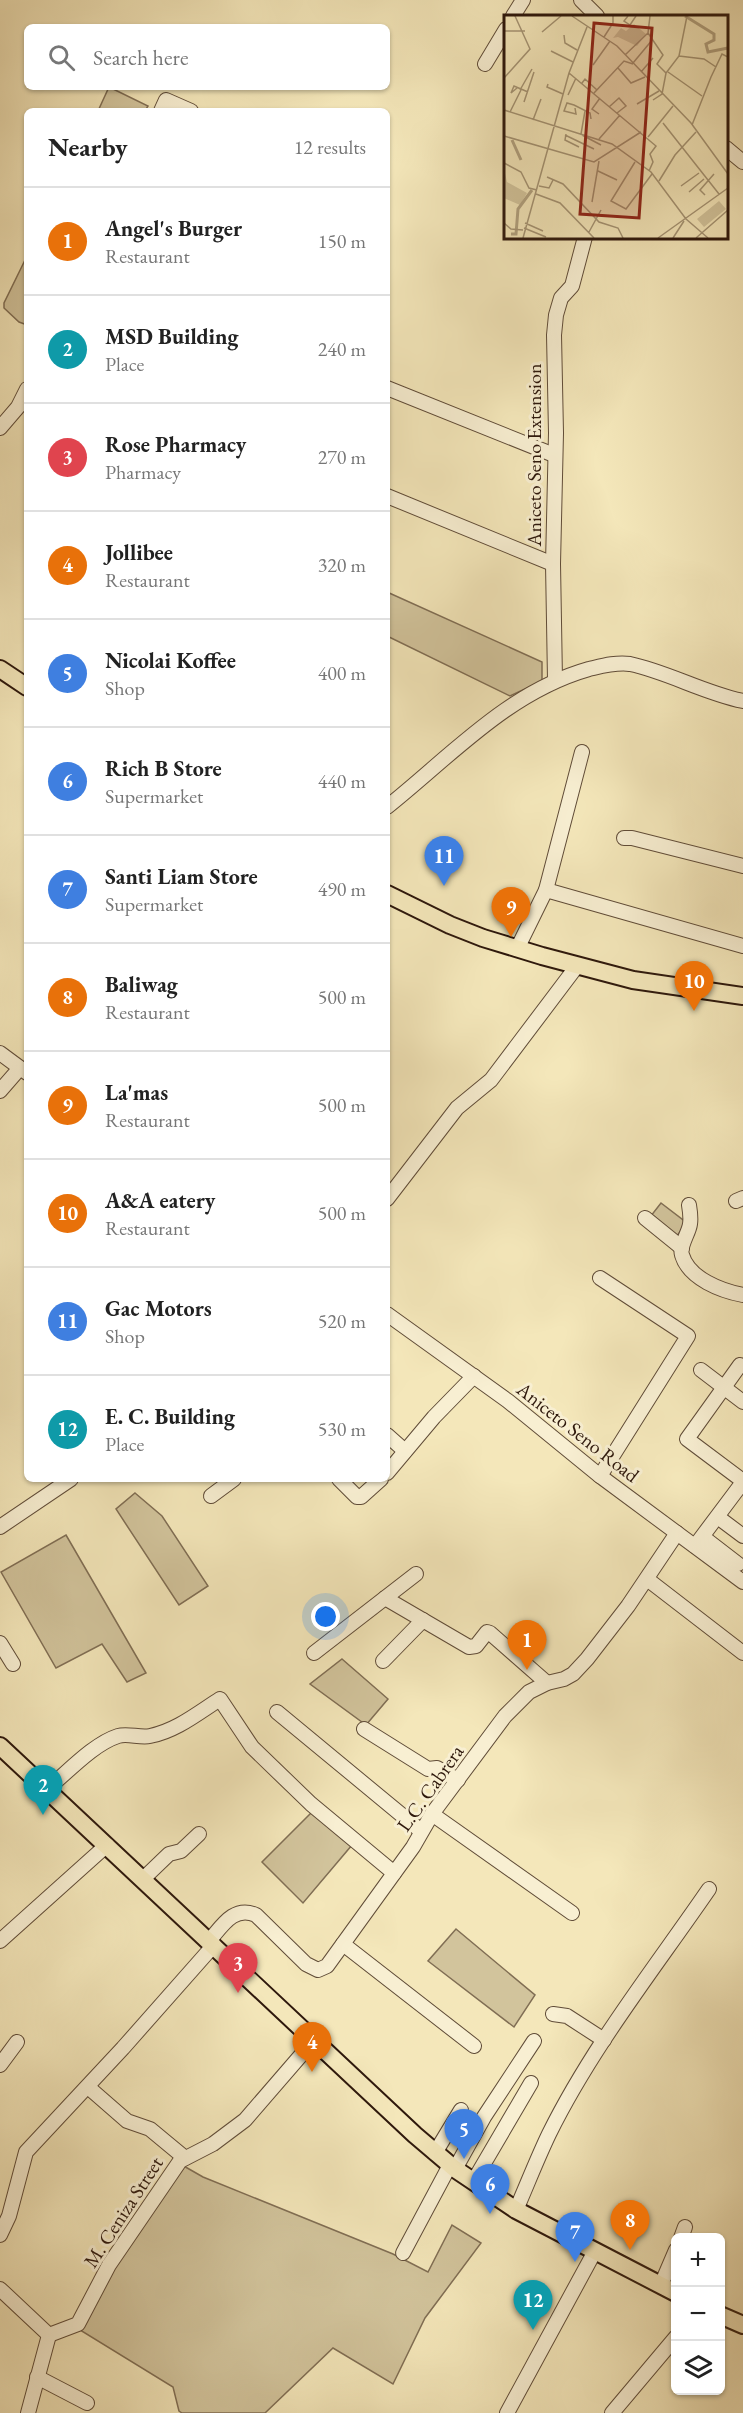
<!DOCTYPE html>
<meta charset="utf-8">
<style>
:root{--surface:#fff;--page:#f2f2f2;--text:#222;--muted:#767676;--line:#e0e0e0;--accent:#111827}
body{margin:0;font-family:"EB Garamond",serif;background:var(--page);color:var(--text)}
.controls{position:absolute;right:18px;bottom:18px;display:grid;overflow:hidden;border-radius:9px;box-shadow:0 2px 4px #0004}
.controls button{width:54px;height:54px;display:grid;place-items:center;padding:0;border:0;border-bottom:2px solid var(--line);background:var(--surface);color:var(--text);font:30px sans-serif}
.you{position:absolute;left:326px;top:1617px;width:21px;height:21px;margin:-15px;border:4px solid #fff;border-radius:50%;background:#1a73e8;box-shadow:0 0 0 9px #1a73e833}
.badge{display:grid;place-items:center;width:39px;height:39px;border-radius:50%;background:var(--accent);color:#fff;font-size:20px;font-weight:700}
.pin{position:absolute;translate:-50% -50px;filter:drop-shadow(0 2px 3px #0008)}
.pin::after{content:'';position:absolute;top:32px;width:21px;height:18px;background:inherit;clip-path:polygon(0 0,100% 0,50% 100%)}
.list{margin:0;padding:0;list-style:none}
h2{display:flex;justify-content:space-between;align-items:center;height:78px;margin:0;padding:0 24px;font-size:26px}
h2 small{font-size:20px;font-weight:400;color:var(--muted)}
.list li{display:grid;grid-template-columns:39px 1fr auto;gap:18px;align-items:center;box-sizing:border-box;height:108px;padding:0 24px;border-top:2px solid var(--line)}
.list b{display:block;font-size:22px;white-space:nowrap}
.list p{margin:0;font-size:20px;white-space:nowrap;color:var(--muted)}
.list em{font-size:20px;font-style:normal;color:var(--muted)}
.icon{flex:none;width:33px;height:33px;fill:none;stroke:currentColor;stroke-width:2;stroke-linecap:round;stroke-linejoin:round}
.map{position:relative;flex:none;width:743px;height:2413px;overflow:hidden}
.search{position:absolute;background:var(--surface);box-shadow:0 2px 4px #0004;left:24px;top:24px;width:366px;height:66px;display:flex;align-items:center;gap:15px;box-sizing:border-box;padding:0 21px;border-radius:9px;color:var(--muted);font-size:22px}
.panel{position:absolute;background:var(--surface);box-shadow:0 2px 4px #0004;left:24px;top:108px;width:366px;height:1374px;border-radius:9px}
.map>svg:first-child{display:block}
.green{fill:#d2c49c;stroke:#806e54;stroke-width:1.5}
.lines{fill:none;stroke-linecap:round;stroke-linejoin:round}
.minor-casing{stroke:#604c38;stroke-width:16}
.major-casing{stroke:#2e180c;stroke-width:20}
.minor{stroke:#f8efd2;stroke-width:14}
.major{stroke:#f4e7ba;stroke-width:16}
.labels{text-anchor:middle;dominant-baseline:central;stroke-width:6;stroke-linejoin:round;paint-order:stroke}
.street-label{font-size:20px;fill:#2e180c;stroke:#f8efd2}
.inset-river{fill:none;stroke:#b1a17f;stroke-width:3}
.inset-road{fill:none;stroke:#a59474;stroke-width:1.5}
.view{fill:#8f2418;fill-opacity:0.15;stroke:#8f2418;stroke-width:3}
.inset-edge{fill:none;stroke:#2e180c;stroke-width:3}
</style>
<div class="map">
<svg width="743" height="2413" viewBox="0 0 743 2413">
<rect width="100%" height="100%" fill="#f4e7ba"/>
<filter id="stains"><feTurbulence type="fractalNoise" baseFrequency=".00333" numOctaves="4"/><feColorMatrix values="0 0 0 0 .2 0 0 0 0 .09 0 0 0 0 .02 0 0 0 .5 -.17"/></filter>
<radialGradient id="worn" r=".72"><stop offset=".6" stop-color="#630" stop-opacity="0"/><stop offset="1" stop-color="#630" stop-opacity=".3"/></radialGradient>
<g class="green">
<path d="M109,87L148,106L145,111H98Z"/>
<path d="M27,256V325L19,322L4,308V303Z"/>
<path d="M387,592L542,662V681L510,696L387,636Z"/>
<path d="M661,1203L687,1223L676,1237L650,1217Z"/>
<path d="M135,1493L162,1516L208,1586L179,1605L116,1509Z"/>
<path d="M66,1535L146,1673L127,1682L102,1644L56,1668L1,1572Z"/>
<path d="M342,1659L388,1699L366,1725L310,1684Z"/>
<path d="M313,1811L352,1845L303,1903L262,1862Z"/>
<path d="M456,1929L535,1995L514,2027L428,1961Z"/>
<path d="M182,2165L203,2177L393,2254L428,2272L452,2225L481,2243L425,2318L393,2384L333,2348L265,2413H182L179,2411L173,2387L80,2330L113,2267Z"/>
</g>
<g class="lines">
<defs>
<g id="minor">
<path d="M581,0L597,16"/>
<path d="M513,16L523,0"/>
<path d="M485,64L506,29"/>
<path d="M161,111L166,100L191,111"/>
<path d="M726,148L743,162"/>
<path d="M387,388L554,455"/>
<path d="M0,428L18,407L27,389"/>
<path d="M387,496L553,564"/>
<path d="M555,680L553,564L556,433L554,335L556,315L561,298L572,286L585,237"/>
<path d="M387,807C451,756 508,692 589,669C602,666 616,662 630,664C668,672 704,693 743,701"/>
<path d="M624,838H632L743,866"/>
<path d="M546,890L743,946"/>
<path d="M517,949L546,890L582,752"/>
<path d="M0,1053L27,1073"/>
<path d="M0,1091L20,1068"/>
<path d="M387,1199L457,1108L491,1080L577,966"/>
<path d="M736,1201L743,1198"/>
<path d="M689,1205C690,1211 691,1218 690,1224C689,1233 679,1246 682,1255C689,1279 722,1291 743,1295"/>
<path d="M645,1218L682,1248"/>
<path d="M387,1314L508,1401L600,1476L743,1582"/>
<path d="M740,1365L687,1439L743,1481"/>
<path d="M701,1370L743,1402"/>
<path d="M387,1435L405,1451"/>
<path d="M387,1473L434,1417L474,1376"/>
<path d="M600,1476L688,1336L600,1278"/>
<path d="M339,1479L357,1497H361L381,1479"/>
<path d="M211,1496L234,1479"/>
<path d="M719,1518L743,1536"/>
<path d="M0,1527L71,1479"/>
<path d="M703,1537L738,1564"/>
<path d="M695,1546L743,1482"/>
<path d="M647,1579L743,1653"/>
<path d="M385,1598L469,1647L476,1646L487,1632L490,1633L547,1683"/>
<path d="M0,1643L13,1664"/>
<path d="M314,1653L416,1574"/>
<path d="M383,1661L423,1620"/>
<path d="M277,1712L421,1831"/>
<path d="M364,1729L428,1769L437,1768L458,1780"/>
<path d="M47,1789C67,1773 93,1744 118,1736C127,1733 140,1738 150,1736C176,1731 198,1713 220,1699L252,1747L311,1804L394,1873"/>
<path d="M432,1814L572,1913"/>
<path d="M143,1879L169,1854L181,1851L199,1834"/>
<path d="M0,1941L107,1845"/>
<path d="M209,1941C222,1926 234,1905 256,1915L306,1964L318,1970L327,1966L413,1847L432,1814L505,1716L529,1692L547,1683L564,1679L573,1674L587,1659L628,1606L677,1533"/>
<path d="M343,1944L474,2046"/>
<path d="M553,2014L567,2016L604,2040"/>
<path d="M0,2065L17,2042"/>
<path d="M88,2087L127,2121L150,2129L185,2158"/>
<path d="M435,2153L461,2110"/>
<path d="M455,2169L484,2117L534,2041"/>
<path d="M473,2182L531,2083"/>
<path d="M516,2210C527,2185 537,2159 549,2134C592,2047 654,1969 709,1889"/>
<path d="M0,2235L9,2216L26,2152L123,2048L214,1945"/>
<path d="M681,2238L685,2227"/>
<path d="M403,2253L450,2165"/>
<path d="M661,2285L676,2250"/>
<path d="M0,2289L49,2335"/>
<path d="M49,2335L78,2324L109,2265L180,2161L213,2144L245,2120L315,2039"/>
<path d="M37,2377L87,2403"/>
<path d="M28,2413L49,2335"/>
<path d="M507,2413L595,2251"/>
<path d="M612,2413L676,2337"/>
</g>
<g id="major">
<path d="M0,669L27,687"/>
<path d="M387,894L450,925L483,938L542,956L633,980L743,996"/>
<path d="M0,1746L415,2135L455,2169L516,2210L676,2293"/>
<path d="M720,2315L743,2325"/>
</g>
</defs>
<use href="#minor" class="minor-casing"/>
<use href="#major" class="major-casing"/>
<use href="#minor" class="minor"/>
<use href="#major" class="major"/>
</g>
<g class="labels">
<g class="street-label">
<text transform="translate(534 455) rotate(-90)">Aniceto Seno Extension</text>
<text transform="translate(578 1432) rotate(38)">Aniceto Seno Road</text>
<text transform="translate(430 1788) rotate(-55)">L.C. Cabrera</text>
<text transform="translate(123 2212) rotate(-57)">M. Ceniza Street</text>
</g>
</g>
<g transform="translate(504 15)">
<rect width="224" height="224" fill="#f4e7ba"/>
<path d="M130,9L142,19L133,31L114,22L109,23L117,13L122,16ZM0,154L3,167L23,178L16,190L0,183ZM215,186L222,194L200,212L193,204Z" fill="#d2c49c"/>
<path class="inset-river" d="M181,1L210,19V25L202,29L204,37L224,33M8,125L17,145M7,219H12L14,194L28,175"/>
<path class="inset-road" d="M68,1L113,31L187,108L224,159M124,1L120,6L126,10L132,1M0,16H21M38,17L57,1M144,18L159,40L153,49L162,58M60,20L61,28L73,35M100,22L109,8V1M47,36L69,47M121,40L144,18L146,1M175,41L200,44L212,52M129,48L149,24M89,50L106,26M114,53L127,68L141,62M137,57L149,43M164,57L198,81M65,58L152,131L146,139L149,147L145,156M0,63L26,34L11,1M78,68L81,64L93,75M44,69L43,72L59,79M13,73L7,78L10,71L24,77M16,75L28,54M90,78L120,46L129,49M64,80L72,63M149,85L158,79L162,58L175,41L183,1M20,87L30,57M133,89L155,76M105,92L115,83L122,91L113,98M71,93L72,99L60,96L63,88L70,90L86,98L87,104M0,95L108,129L147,157L182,204M6,97L17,75M95,99L88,94L96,83M29,105L37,84M159,108L215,179M188,110L207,62L218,39L224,42M62,119L61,125L75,132M77,119L81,96M61,120L90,134M78,120L97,130M0,121L90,147L137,117M144,122L169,91M95,124L116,100M131,147L107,186L122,194L148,159M0,148L17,157L25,173L33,175M94,156L113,165M43,162L59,169L95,207L114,213L119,223M155,166L171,140L192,117M35,171L45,173L49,165M177,171L195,158M185,177L200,164M32,179L56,188L90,223M201,180L196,175L210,159M88,187L95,146M182,204L204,223M0,208L7,214L19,215M21,208L39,216M20,213L42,222M85,217L97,195M19,223L65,58L83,12M154,223L224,173M169,223L180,206M192,223L224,195"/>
<path class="view" d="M90,8L148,13L135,203L76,199Z"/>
<rect width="224" height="224" class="inset-edge"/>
</g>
<rect width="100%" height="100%" filter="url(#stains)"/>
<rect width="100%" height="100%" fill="url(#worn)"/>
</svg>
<div class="controls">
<button>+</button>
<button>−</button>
<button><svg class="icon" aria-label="layers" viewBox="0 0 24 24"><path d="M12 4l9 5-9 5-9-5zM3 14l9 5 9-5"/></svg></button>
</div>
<div class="you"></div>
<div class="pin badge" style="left:527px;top:1670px;background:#e8710a">1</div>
<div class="pin badge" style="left:43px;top:1815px;background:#0f9aa8">2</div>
<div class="pin badge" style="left:238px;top:1993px;background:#e0444e">3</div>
<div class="pin badge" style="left:312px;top:2072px;background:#e8710a">4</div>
<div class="pin badge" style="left:464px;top:2159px;background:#3f7fe0">5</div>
<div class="pin badge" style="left:490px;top:2214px;background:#3f7fe0">6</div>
<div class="pin badge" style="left:575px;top:2262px;background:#3f7fe0">7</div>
<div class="pin badge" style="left:630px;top:2250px;background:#e8710a">8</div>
<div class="pin badge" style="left:511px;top:937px;background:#e8710a">9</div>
<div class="pin badge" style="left:694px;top:1011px;background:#e8710a">10</div>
<div class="pin badge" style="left:444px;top:886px;background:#3f7fe0">11</div>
<div class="pin badge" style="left:533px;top:2330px;background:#0f9aa8">12</div>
<div class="search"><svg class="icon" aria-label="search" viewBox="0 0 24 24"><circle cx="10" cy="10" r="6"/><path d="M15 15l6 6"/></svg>Search here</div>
<section class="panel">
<h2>Nearby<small>12 results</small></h2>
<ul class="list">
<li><span class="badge" style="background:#e8710a">1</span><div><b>Angel's Burger</b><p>Restaurant</p></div><em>150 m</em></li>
<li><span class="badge" style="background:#0f9aa8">2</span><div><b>MSD Building</b><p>Place</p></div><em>240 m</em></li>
<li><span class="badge" style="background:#e0444e">3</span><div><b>Rose Pharmacy</b><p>Pharmacy</p></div><em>270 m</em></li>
<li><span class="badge" style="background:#e8710a">4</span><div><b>Jollibee</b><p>Restaurant</p></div><em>320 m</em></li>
<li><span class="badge" style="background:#3f7fe0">5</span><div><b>Nicolai Koffee</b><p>Shop</p></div><em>400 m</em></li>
<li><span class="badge" style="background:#3f7fe0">6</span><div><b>Rich B Store</b><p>Supermarket</p></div><em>440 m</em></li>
<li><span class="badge" style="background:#3f7fe0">7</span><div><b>Santi Liam Store</b><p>Supermarket</p></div><em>490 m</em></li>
<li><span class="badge" style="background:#e8710a">8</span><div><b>Baliwag</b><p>Restaurant</p></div><em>500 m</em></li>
<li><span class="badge" style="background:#e8710a">9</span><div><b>La'mas</b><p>Restaurant</p></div><em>500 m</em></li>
<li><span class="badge" style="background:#e8710a">10</span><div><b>A&amp;A eatery</b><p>Restaurant</p></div><em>500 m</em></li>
<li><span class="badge" style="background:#3f7fe0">11</span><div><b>Gac Motors</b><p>Shop</p></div><em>520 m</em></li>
<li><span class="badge" style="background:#0f9aa8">12</span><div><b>E. C. Building</b><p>Place</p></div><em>530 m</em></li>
</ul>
</section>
</div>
